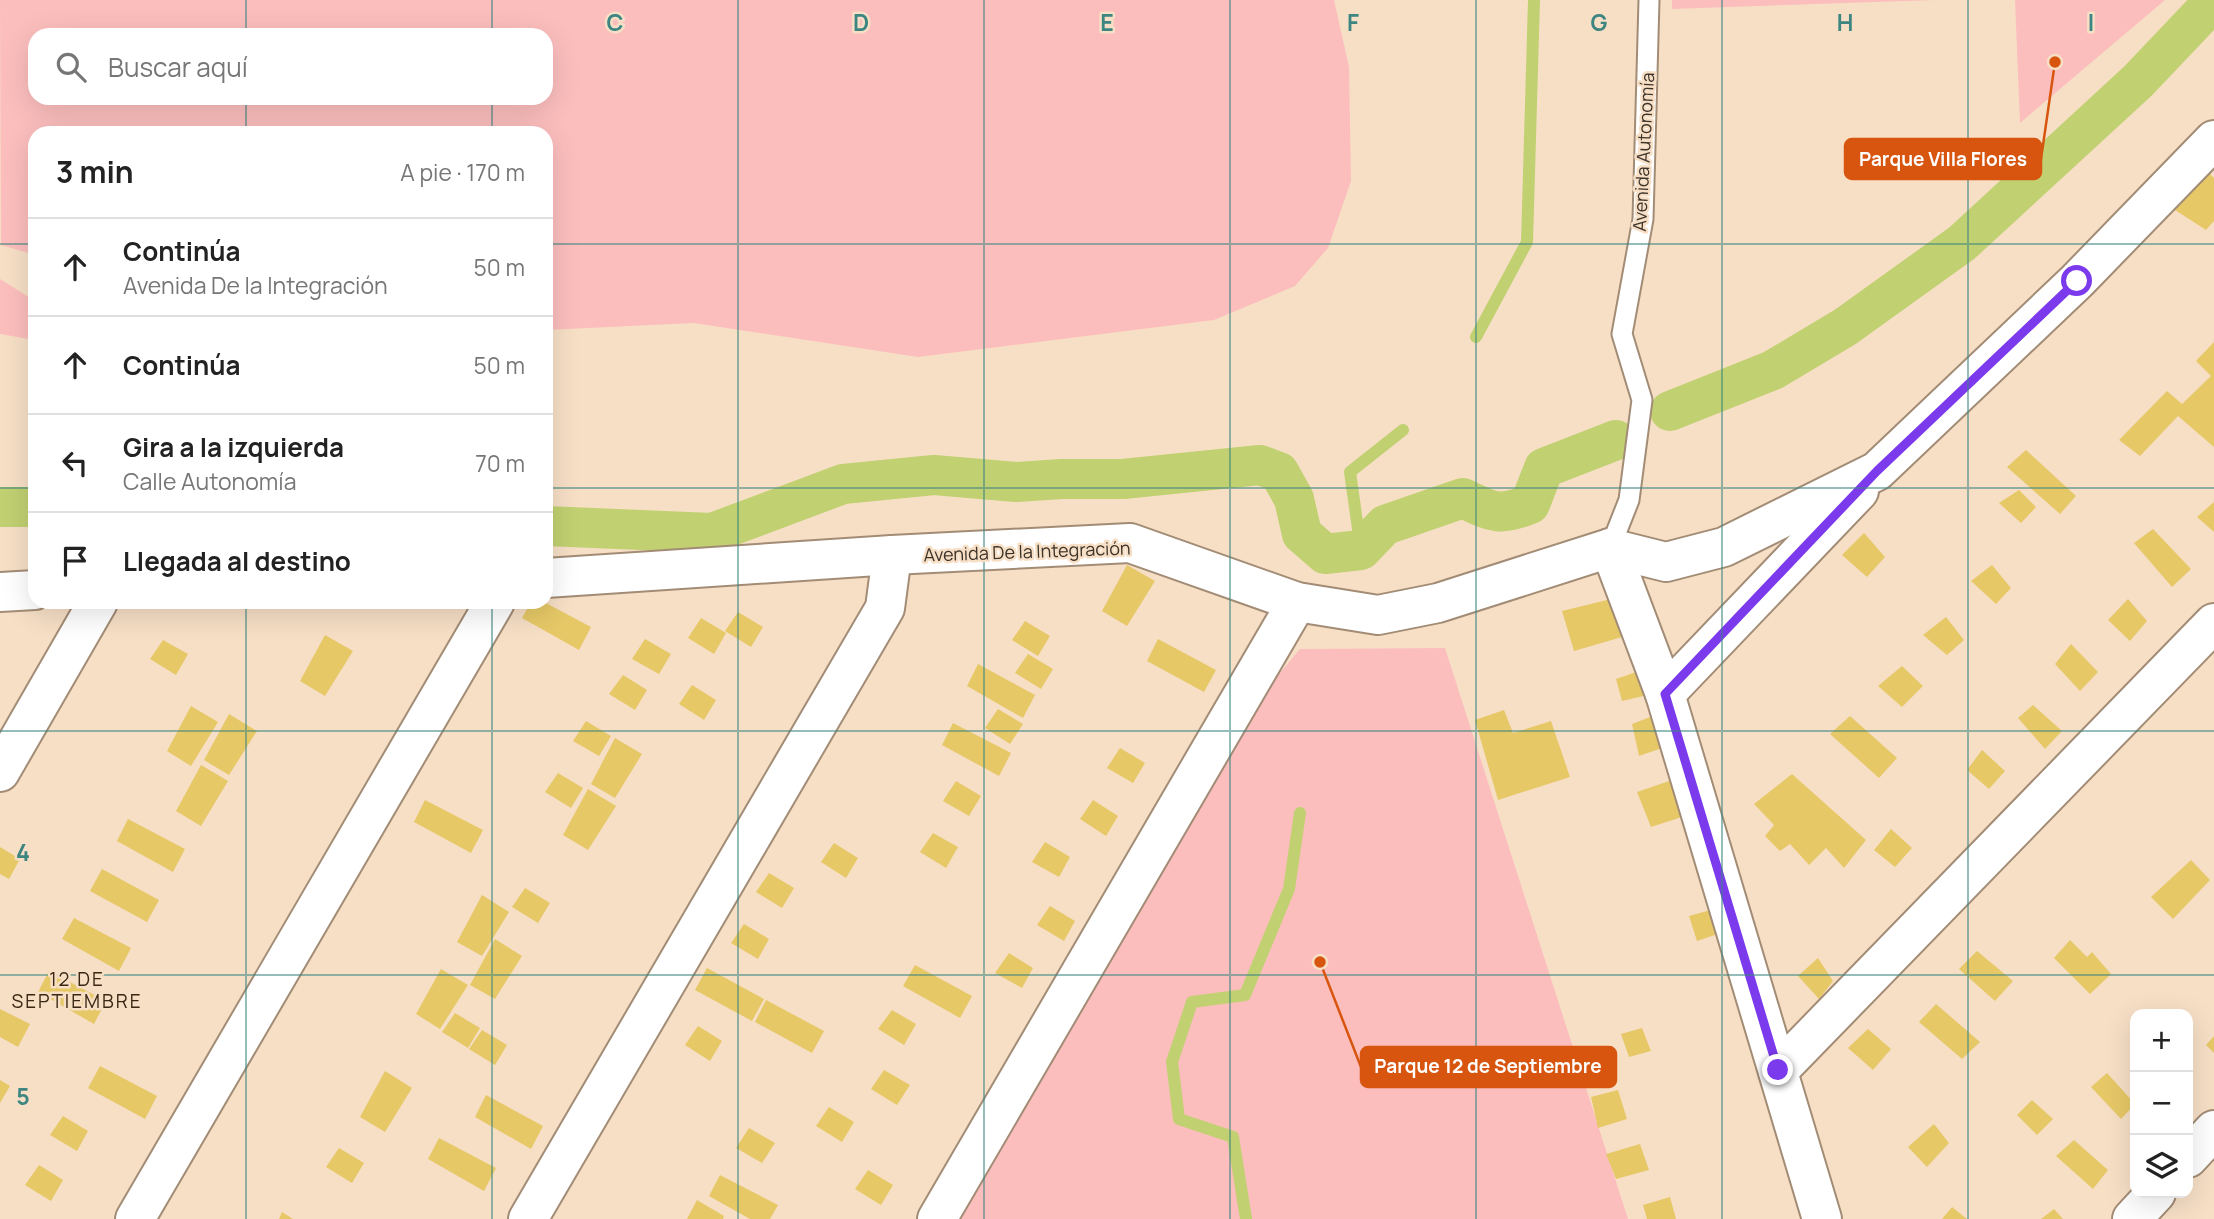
<!DOCTYPE html>
<html lang="es">
<meta charset="utf-8">
<style>
:root{--surface:#fff;--page:#f2f2f2;--text:#222;--muted:#767676;--line:#e0e0e0}
body{margin:0;font-family:Manrope,sans-serif;background:var(--page);color:var(--text)}
.controls{position:absolute;right:21px;bottom:21px;display:grid;overflow:hidden;border-radius:14px;box-shadow:0 7px 28px #0002}
.controls button{width:63px;height:63px;display:grid;place-items:center;padding:0;border:0;border-bottom:2px solid var(--line);background:var(--surface);color:var(--text);font:35px sans-serif}
.stop{position:absolute;width:21px;height:21px;margin:-16px;border:5px solid #7c3aed;border-radius:50%;background:#fff}
.stop.end{background:#7c3aed;border-color:#fff;box-shadow:0 2px 7px #0008}
.list{margin:0;padding:0;list-style:none}
h2{display:flex;justify-content:space-between;align-items:center;height:91px;margin:0;padding:0 28px;font-size:30px}
h2 small{font-size:23px;font-weight:400;color:var(--muted)}
.list li{display:grid;grid-template-columns:46px 1fr auto;gap:21px;align-items:center;box-sizing:border-box;height:98px;padding:0 28px;border-top:2px solid var(--line)}
.list b{display:block;font-size:26px;white-space:nowrap}
.list p{margin:0;font-size:23px;white-space:nowrap;color:var(--muted)}
.list em{font-size:23px;font-style:normal;color:var(--muted)}
.icon{flex:none;width:38px;height:38px;fill:none;stroke:currentColor;stroke-width:2;stroke-linecap:round;stroke-linejoin:round}
.map{position:relative;flex:none;width:2214px;height:1219px;overflow:hidden}
.search{position:absolute;background:var(--surface);box-shadow:0 7px 28px #0002;left:28px;top:28px;width:525px;height:77px;display:flex;align-items:center;gap:18px;box-sizing:border-box;padding:0 24px;border-radius:21px;color:var(--muted);font-size:26px}
.panel{position:absolute;background:var(--surface);box-shadow:0 7px 28px #0002;left:28px;top:126px;width:525px;height:483px;border-radius:21px}
.map>svg:first-child{display:block}
.green{fill:#fbbebd;fill-rule:evenodd}
.lines{fill:none;stroke-linecap:round;stroke-linejoin:round}
.stream{stroke:#c1d071;stroke-width:12}
.canal{stroke:#c1d071;stroke-width:40}
.building{fill:#e6c867}
.service-casing{stroke:#a28c75;stroke-width:23}
.minor-casing{stroke:#a28c75;stroke-width:42}
.tertiary-casing{stroke:#a28c75;stroke-width:42}
.service{stroke:#fff;stroke-width:19}
.minor{stroke:#fff;stroke-width:38}
.tertiary{stroke:#fff;stroke-width:38}
.route{stroke:#7c3aed;stroke-width:9}
.grid{fill:none;stroke:#3d8580;stroke-width:2;stroke-opacity:0.55}
.labels{text-anchor:middle;dominant-baseline:central;stroke-width:5;stroke-linejoin:round;paint-order:stroke}
.street-label{font-size:18px;fill:#3b3228;stroke:#f7dfc6}
.neighbourhood-label{font-size:19px;letter-spacing:2px;fill:#3a2713;stroke:#f7dfc6}
.grid-label{font-size:23px;text-anchor:middle;font-weight:bold;fill:#3d8580;stroke:#f7dfc6;stroke-width:5;stroke-linejoin:round;paint-order:stroke}
.leader{fill:none;stroke:#d7550f;stroke-width:2.5}
.callout-dot{fill:#d7550f;stroke:#f7dfc6;stroke-width:2.5}
.callout{fill:#d7550f;stroke:#d7550f;stroke-width:2.5}
.callout-label{font-size:19px;text-anchor:middle;font-weight:bold;fill:#fff}
</style>
<div class="map">
<svg width="2214" height="1219" viewBox="0 0 2214 1219">
<rect width="100%" height="100%" fill="#f7dfc6"/>
<g class="green">
<path d="M0,0H1334L1349,67L1351,181L1328,248L1295,286L1214,320L918,357L694,323L546,330V133H35V255L1,245ZM546,35V98H35V35Z"/>
<path d="M1672,0H1935L1672,9Z"/>
<path d="M2015,0H2165L2020,123Z"/>
<path d="M0,279L35,301V340L0,334Z"/>
<path d="M1445,648L1628,1219H937L1254,704L1300,649Z"/>
</g>
<g class="lines">
<g class="stream">
<path d="M1476,337L1527,242L1534,0"/>
<path d="M1361,550L1350,472L1403,430"/>
<path d="M1246,1219L1233,1137L1179,1119L1172,1062L1192,1002L1245,995L1289,889L1300,813"/>
</g>
<g class="canal">
<path d="M1670,411L1773,370L1845,327L1962,243L2138,81L2214,1"/>
<path d="M0,507H35"/>
<path d="M546,526L712,533L843,484L934,475L1016,482L1062,479H1123L1260,465L1279,472L1294,499L1302,534L1325,554L1361,550L1385,525L1463,498C1492,512 1499,517 1530,504L1544,468L1616,440"/>
</g>
</g>
<g class="building">
<path d="M2209,173L2214,178V221L2206,230L2175,210Z"/>
<path d="M2214,342V447L2178,416L2140,456L2119,440L2167,391L2182,404L2211,376L2196,361Z"/>
<path d="M2026,450L2076,496L2060,514L2007,467Z"/>
<path d="M2019,490L2036,507L2021,523L1999,503Z"/>
<path d="M2214,502V532L2197,517Z"/>
<path d="M2153,529L2191,569L2172,587L2134,543Z"/>
<path d="M1864,533L1885,557L1867,577L1842,555Z"/>
<path d="M1127,565L1155,581L1127,626L1102,611Z"/>
<path d="M1992,565L2011,588L1996,604L1971,581Z"/>
<path d="M1615,598L1629,635L1574,651L1562,611Z"/>
<path d="M2128,599L2147,621L2130,641L2108,620Z"/>
<path d="M531,602H544L591,627L579,650L522,618Z"/>
<path d="M738,612L763,627L751,647L725,631Z"/>
<path d="M1946,617L1964,640L1947,655L1923,635Z"/>
<path d="M701,618L726,633L714,654L688,638Z"/>
<path d="M1025,621L1050,636L1038,656L1012,640Z"/>
<path d="M325,635L353,651L325,696L300,681Z"/>
<path d="M645,639L671,654L659,674L632,659Z"/>
<path d="M1158,639L1216,670L1204,692L1147,661Z"/>
<path d="M163,640L188,654L176,675L150,659Z"/>
<path d="M2071,644L2098,672L2080,691L2055,664Z"/>
<path d="M1028,654L1053,669L1041,689L1015,673Z"/>
<path d="M978,664L1035,695L1023,718L967,686Z"/>
<path d="M1902,666L1923,686L1902,707L1878,686Z"/>
<path d="M1645,669L1652,694L1622,701L1616,679Z"/>
<path d="M623,675L647,690L635,710L609,694Z"/>
<path d="M692,685L716,700L704,720L679,704Z"/>
<path d="M2033,705L2062,731L2045,749L2018,718Z"/>
<path d="M191,706L218,722L191,766L167,751Z"/>
<path d="M998,709L1023,724L1010,744L985,728Z"/>
<path d="M1504,710L1513,733L1551,721L1570,777L1498,800L1475,720Z"/>
<path d="M229,714L257,731L229,775L204,760Z"/>
<path d="M1658,714L1668,746L1639,756L1632,724Z"/>
<path d="M1850,716L1897,758L1879,778L1830,734Z"/>
<path d="M586,721L611,736L599,756L573,741Z"/>
<path d="M953,723L1011,753L999,776L942,745Z"/>
<path d="M615,738L642,754L615,798L591,784Z"/>
<path d="M1120,748L1145,763L1133,783L1107,768Z"/>
<path d="M1982,750L2005,771L1989,789L1967,770Z"/>
<path d="M201,765L228,781L201,826L176,811Z"/>
<path d="M558,773L583,788L571,808L545,792Z"/>
<path d="M1792,774L1866,840L1844,868L1826,848L1809,865L1790,844L1780,851L1765,836L1774,825L1754,804Z"/>
<path d="M1675,779L1688,815L1651,827L1637,792Z"/>
<path d="M956,781L981,796L969,816L943,801Z"/>
<path d="M588,789L616,806L588,850L563,835Z"/>
<path d="M425,800L483,830L471,853L414,822Z"/>
<path d="M1093,800L1118,816L1106,836L1080,819Z"/>
<path d="M128,819L185,849L173,872L117,841Z"/>
<path d="M1891,829L1912,848L1895,867L1874,850Z"/>
<path d="M933,833L958,847L946,868L920,852Z"/>
<path d="M1045,842L1070,857L1059,877L1032,862Z"/>
<path d="M834,843L858,858L846,878L821,862Z"/>
<path d="M0,847L20,859L9,879L0,874Z"/>
<path d="M2191,860L2210,880L2173,919L2151,897Z"/>
<path d="M102,869L159,900L147,922L90,891Z"/>
<path d="M769,873L794,888L782,908L756,892Z"/>
<path d="M525,888L550,903L538,923L512,907Z"/>
<path d="M482,895L509,912L482,956L457,942Z"/>
<path d="M1050,906L1075,921L1064,941L1037,925Z"/>
<path d="M1718,908L1724,932L1697,941L1689,916Z"/>
<path d="M74,918L131,948L119,971L62,939Z"/>
<path d="M744,924L769,939L758,959L731,943Z"/>
<path d="M495,939L522,956L495,999L470,985Z"/>
<path d="M2070,940L2087,957L2092,952L2111,974L2090,994L2054,958Z"/>
<path d="M1977,951L2013,981L1995,1001L1959,969Z"/>
<path d="M1009,953L1033,968L1022,988L995,973Z"/>
<path d="M1818,958L1833,981L1819,999L1798,976Z"/>
<path d="M915,965L972,996L960,1018L903,986Z"/>
<path d="M707,968L764,999L752,1021L695,990Z"/>
<path d="M441,969L468,985L440,1029L416,1014Z"/>
<path d="M49,971L106,1001L94,1024L38,992Z"/>
<path d="M766,1000L824,1031L812,1053L755,1022Z"/>
<path d="M1936,1004L1980,1042L1962,1059L1919,1022Z"/>
<path d="M0,1009L30,1024L18,1047L0,1037Z"/>
<path d="M892,1010L916,1024L904,1045L878,1029Z"/>
<path d="M455,1013L480,1028L468,1048L442,1032Z"/>
<path d="M698,1026L722,1041L710,1061L685,1045Z"/>
<path d="M1642,1028L1651,1051L1629,1057L1621,1034Z"/>
<path d="M1868,1029L1891,1049L1873,1070L1848,1048Z"/>
<path d="M482,1030L507,1045L495,1065L469,1049Z"/>
<path d="M2214,1036V1053L2206,1045Z"/>
<path d="M100,1066L157,1096L145,1119L88,1088Z"/>
<path d="M884,1070L910,1085L897,1105L871,1089Z"/>
<path d="M385,1071L412,1088L385,1132L360,1117Z"/>
<path d="M2107,1073L2135,1104L2121,1119L2091,1087Z"/>
<path d="M0,1080L10,1086L0,1103Z"/>
<path d="M1618,1090L1627,1119L1598,1128L1591,1097Z"/>
<path d="M486,1095L543,1126L531,1149L475,1117Z"/>
<path d="M2032,1100L2053,1119L2037,1135L2017,1115Z"/>
<path d="M829,1107L854,1122L842,1142L816,1126Z"/>
<path d="M63,1116L88,1131L77,1151L50,1135Z"/>
<path d="M1934,1124L1949,1143L1927,1167L1908,1147Z"/>
<path d="M749,1128L775,1143L762,1163L736,1148Z"/>
<path d="M439,1138L496,1168L484,1191L428,1159Z"/>
<path d="M2074,1140L2108,1170L2093,1189L2056,1156Z"/>
<path d="M1640,1144L1649,1170L1616,1179L1606,1154Z"/>
<path d="M339,1148L364,1163L352,1183L326,1167Z"/>
<path d="M39,1165L63,1180L51,1201L25,1185Z"/>
<path d="M868,1170L893,1185L881,1205L855,1189Z"/>
<path d="M720,1175L778,1205L770,1219H750L709,1196Z"/>
<path d="M1670,1197L1676,1219H1647L1643,1205Z"/>
<path d="M697,1200L724,1216L723,1219H687Z"/>
<path d="M1952,1207L1967,1219H1942Z"/>
<path d="M2054,1209L2063,1219H2041Z"/>
<path d="M282,1212L293,1219H279Z"/>
</g>
<g class="lines">
<defs>
<path id="service" d="M1610,548L1629,500L1642,400L1622,334L1643,219L1649,0"/>
<g id="minor">
<path d="M1610,548L1665,694L1822,1219"/>
<path d="M0,772L98,602"/>
<path d="M1778,1071L2214,623"/>
<path d="M2188,1158L2214,1130"/>
<path d="M135,1219L495,602"/>
<path d="M528,1219L885,608L892,555"/>
<path d="M937,1219L1297,602"/>
<path d="M2132,1219L2156,1193"/>
</g>
<g id="tertiary">
<path d="M546,578L892,555L1130,543L1297,602L1378,615L1438,603L1610,548L1666,562L1724,547L1877,471L2077,281L2214,140"/>
<path d="M0,592L35,590"/>
<path d="M1665,694L1859,491"/>
</g>
</defs>
<use href="#service" class="service-casing"/>
<use href="#minor" class="minor-casing"/>
<use href="#tertiary" class="tertiary-casing"/>
<use href="#service" class="service"/>
<use href="#minor" class="minor"/>
<use href="#tertiary" class="tertiary"/>
</g>
<g class="lines">
<path class="route" d="M1778,1070L1665,694L1877,471L2077,281"/>
</g>
<path class="grid" d="M246,0V35M492,0V35M738,0V1219M984,0V1219M1230,0V1219M1476,0V1219M1722,0V1219M1968,0V1219M246,98V133M492,98V133M0,244H35M546,244H2214M0,488H35M546,488H2214M246,602V1219M492,602V1219M0,731H2214M0,975H2214"/>
<g class="labels">
<g class="street-label">
<text transform="translate(1643 152) rotate(-87)">Avenida Autonomía</text>
<text transform="translate(1027 551) rotate(-2)">Avenida De la Integración</text>
</g>
<g class="neighbourhood-label">
<text x="77" y="979">12 DE<tspan x="77" dy="22">SEPTIEMBRE</tspan></text>
</g>
</g>
<g class="grid-label">
<text x="615" y="31">C</text>
<text x="861" y="31">D</text>
<text x="1107" y="31">E</text>
<text x="1353" y="31">F</text>
<text x="1599" y="31">G</text>
<text x="1845" y="31">H</text>
<text x="2091" y="31">I</text>
<text x="23" y="861">4</text>
<text x="23" y="1105">5</text>
</g>
<path class="leader" d="M2055 62L2041 159M1320 962L1361 1067"/>
<g class="callout-dot">
<circle cx="2055" cy="62" r="7"/>
<circle cx="1320" cy="962" r="7"/>
</g>
<g class="callout">
<rect x="1845" y="139" width="196" height="40" rx="7"/>
<rect x="1361" y="1047" width="255" height="40" rx="7"/>
</g>
<g class="callout-label">
<text x="1943" y="166">Parque Villa Flores</text>
<text x="1488" y="1073">Parque 12 de Septiembre</text>
</g>
</svg>
<div class="controls">
<button>+</button>
<button>−</button>
<button><svg class="icon" aria-label="layers" viewBox="0 0 24 24"><path d="M12 4l9 5-9 5-9-5zM3 14l9 5 9-5"/></svg></button>
</div>
<div class="stop" style="left:2077px;top:281px"></div>
<div class="stop end" style="left:1778px;top:1070px"></div>
<div class="search"><svg class="icon" aria-label="search" viewBox="0 0 24 24"><circle cx="10" cy="10" r="6"/><path d="M15 15l6 6"/></svg>Buscar aquí</div>
<section class="panel">
<h2>3 min<small>A pie · 170 m</small></h2>
<ul class="list">
<li><svg class="icon" aria-label="ahead" viewBox="0 0 24 24"><path d="M12 20V5M6 11l6-6 6 6"/></svg><div><b>Continúa</b><p>Avenida De la Integración</p></div><em>50 m</em></li>
<li><svg class="icon" aria-label="ahead" viewBox="0 0 24 24"><path d="M12 20V5M6 11l6-6 6 6"/></svg><div><b>Continúa</b></div><em>50 m</em></li>
<li><svg class="icon" aria-label="left" viewBox="0 0 24 24"><path d="M17 20v-9H6M10 6l-5 5 5 5"/></svg><div><b>Gira a la izquierda</b><p>Calle Autonomía</p></div><em>70 m</em></li>
<li><svg class="icon" aria-label="arrive" viewBox="0 0 24 24"><path d="M6 21V4h12l-3 4 3 4H6"/></svg><div><b>Llegada al destino</b></div></li>
</ul>
</section>
</div>
